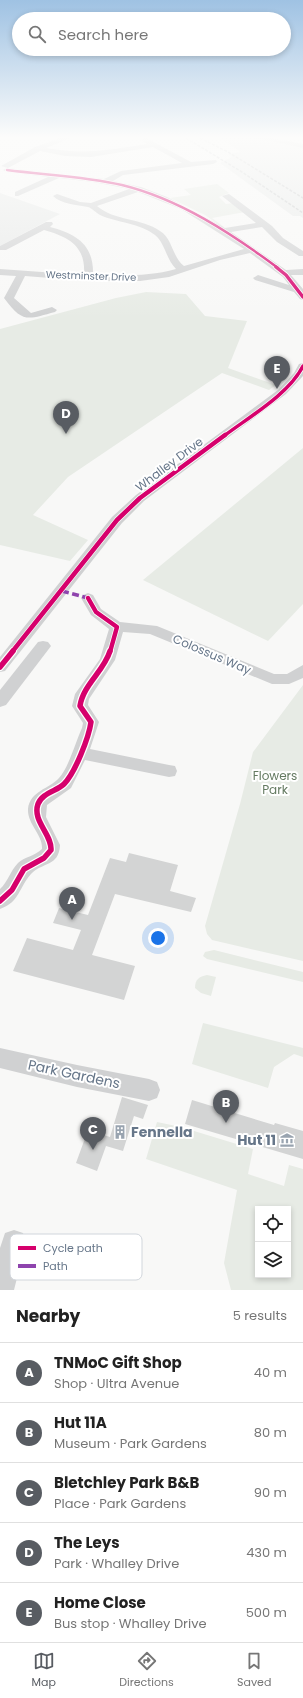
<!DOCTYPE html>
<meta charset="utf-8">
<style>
:root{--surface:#fff;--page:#f6f6f6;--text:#222;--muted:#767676;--line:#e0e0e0;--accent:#585c62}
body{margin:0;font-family:Poppins,sans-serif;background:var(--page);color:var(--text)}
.controls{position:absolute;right:12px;bottom:12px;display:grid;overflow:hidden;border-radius:0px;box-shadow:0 2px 6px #0003}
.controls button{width:36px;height:36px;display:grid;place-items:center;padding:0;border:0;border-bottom:1px solid var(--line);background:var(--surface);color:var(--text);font:20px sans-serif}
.you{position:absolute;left:158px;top:938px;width:14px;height:14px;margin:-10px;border:3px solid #fff;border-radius:50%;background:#1a73e8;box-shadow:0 0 0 6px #1a73e833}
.badge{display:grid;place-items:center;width:26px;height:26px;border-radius:50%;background:var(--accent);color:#fff;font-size:13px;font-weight:700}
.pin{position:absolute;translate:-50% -33px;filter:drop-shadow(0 1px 2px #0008)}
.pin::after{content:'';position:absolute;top:21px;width:14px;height:12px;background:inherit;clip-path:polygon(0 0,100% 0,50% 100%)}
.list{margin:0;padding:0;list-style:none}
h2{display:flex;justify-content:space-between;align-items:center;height:52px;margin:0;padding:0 16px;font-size:17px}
h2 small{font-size:13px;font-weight:400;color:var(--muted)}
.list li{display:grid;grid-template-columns:26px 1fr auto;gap:12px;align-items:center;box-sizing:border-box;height:60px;padding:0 16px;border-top:1px solid var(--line)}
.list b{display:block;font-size:15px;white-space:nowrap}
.list p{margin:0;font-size:13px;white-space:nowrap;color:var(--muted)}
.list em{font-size:13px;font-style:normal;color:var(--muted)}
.icon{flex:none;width:22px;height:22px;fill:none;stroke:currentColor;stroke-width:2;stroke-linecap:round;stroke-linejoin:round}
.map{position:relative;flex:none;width:303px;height:1290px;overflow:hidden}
.search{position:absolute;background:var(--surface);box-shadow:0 2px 6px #0003;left:12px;right:12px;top:12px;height:44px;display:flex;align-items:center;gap:10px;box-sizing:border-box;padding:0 14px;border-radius:22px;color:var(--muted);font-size:15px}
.sheet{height:352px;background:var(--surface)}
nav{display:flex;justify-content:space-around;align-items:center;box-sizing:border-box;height:56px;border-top:1px solid var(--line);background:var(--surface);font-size:11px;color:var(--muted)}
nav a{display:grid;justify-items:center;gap:2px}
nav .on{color:var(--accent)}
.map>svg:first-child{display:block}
.built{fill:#e8eae9}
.green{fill:#e7ebe5;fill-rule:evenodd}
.building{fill:#d3d4d4}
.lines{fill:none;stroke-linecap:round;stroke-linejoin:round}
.minor{fill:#d0d1d2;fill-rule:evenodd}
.rail{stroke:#c6c8c9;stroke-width:1.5;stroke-dasharray:3 1.5;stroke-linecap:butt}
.quiet{stroke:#8e44ad;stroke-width:3.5;stroke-dasharray:7 3.5;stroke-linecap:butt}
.cycleway-far3-casing{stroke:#fff;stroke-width:4}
.cycleway-far2-casing{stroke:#fff;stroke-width:5}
.cycleway-far1-casing{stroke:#fff;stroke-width:6}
.cycleway-casing{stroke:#fff;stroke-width:8}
.cycleway-far3{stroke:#d6006c;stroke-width:2.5}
.cycleway-far2{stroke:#d6006c;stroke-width:3.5}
.cycleway-far1{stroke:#d6006c;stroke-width:4.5}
.cycleway{stroke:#d6006c;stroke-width:5.5}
.labels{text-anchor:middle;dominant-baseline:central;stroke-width:4;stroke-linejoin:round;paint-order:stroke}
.far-street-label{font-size:10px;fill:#667689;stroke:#fff}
.street-label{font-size:12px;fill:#667689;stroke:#fff}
.park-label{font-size:12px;fill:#647a61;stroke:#fff}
.near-street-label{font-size:14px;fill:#667689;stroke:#fff}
.near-poi-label{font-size:14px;font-weight:bold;fill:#667689;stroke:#fff;text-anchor:start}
.key{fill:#fff;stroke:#d1d6dc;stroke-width:1}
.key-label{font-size:11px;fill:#667689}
</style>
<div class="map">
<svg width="303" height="1290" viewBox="0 0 303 1290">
<rect width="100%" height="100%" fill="#f8f8f7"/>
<g class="built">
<path d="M220,138H264L303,147V218L300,216H293L220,163L232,157L228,154L241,152Z"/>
<path d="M0,193L60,214L0,246Z"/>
</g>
<g class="green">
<path d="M217,184L229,193L219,197L226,204L233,203L245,212L212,218L224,227H222L205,215L170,198L191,195L184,189Z"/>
<path d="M146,292L186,294L205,316L247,321L228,368L276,385L269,390L222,373L68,477L33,515L88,540L70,561L0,545V329L116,298Z"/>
<path d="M303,448V604L268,641L143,580Z"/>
<path d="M303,685V961L212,940L207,934L205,926L240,804L253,752Z"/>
<path d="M214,950L303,972V982L207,959L203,956L205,952Z"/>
<path d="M207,975L216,977L211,996L201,993L195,988C195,979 199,977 207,975Z"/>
<path d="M203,1023L303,1048V1057L294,1054L274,1067L268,1088L192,1064Z"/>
<path d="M157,1122L181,1127L253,1149L248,1174L284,1186L289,1165L303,1169V1290H231L224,1263L237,1190L146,1159ZM258,1209H288V1275H258Z"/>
</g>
<g class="building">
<path d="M129,853L178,865L170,891L196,898L191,912L115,894L92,955L135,966L124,1000L13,971L27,938L73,950L81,930L53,923L59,908L88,915L110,858L126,862Z"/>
<path d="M122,1097L148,1105L143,1119L134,1116L123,1151L106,1146L97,1171L76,1163L88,1130L110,1137Z"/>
<path d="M192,1100L274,1125L275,1123L303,1131V1159L185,1124Z"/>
</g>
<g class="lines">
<g class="minor">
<path d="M60,138H71L46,148C84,155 109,150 147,144L141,140L146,138L191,162L216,160L217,162L213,164L123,175L113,181L141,187L167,197L225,228L256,223L222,196L229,194L272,226L283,238L303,251V256H299L277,242L262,227L231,232L286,270L303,269V275H291L303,289V300L300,299L294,292L255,280L253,278L258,275L289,285L283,277L250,253L220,260L169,277L140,281H88L25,276L14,298L31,313L52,307L57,310L55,312C28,319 23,324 4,298L16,276L0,275V269L84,275C86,246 69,237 44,230L6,250H0V246L46,222H52L53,224L50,227C77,234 94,245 93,275C121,275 149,277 176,269C166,259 165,243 155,235C140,223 118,223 100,215C96,213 92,208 88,207C77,205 61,204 53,196L57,194L80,202L91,203L129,189L93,182L59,178L18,196H15V192L48,177L7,172L3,170L7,168L104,179L121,171L182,163L153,147L91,157L65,156L40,151L8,168L1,166L35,147ZM138,192L181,209L244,249L184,266C172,257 173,239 160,231C142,218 114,221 97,206Z"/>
<path d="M257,138H272L303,144V148Z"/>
<path d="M303,363V376L286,394L144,501L122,523L5,671L0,672V657L112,517L136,495L278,390L294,373L299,364Z"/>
<path d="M88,593L93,595L101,609L120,622L157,626L274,674H287L303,665V678L289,684H272L150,634L123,632L115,660L89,699L88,705L99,722L90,749L169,765L175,766L177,771L175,776L169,777L85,760L71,788L47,805L46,817L60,845C59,867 42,862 31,874C19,887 20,902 0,909V889C8,882 10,871 18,863C24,857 35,856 42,849C43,835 27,824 28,809C30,791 49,789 59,778C68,769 76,741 82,728L83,723L72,706L75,694L100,659L109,629L91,615L81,598L83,595Z"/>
<path d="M43,641L48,642L51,646L48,650L6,705L0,707V690L38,642Z"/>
<path d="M0,1048L77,1065L149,1079L157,1082L160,1090L157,1098L149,1101L77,1087L0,1068Z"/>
<path d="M14,1230L23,1233L26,1242L14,1290H0V1248L5,1233Z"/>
</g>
<g class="rail">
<path d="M186,138L242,172L303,213"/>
<path d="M200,138L228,152L303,198"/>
</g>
<path class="quiet" d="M62,591L88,598"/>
<defs>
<path id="cycleway-far3" d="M7,170C45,175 85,176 122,185C179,199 231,233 278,268"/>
<g id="cycleway-far2">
<path d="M276,267L286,275L303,297"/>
<path d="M224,436C249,417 289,394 303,366"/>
</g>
<g id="cycleway-far1">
<path d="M88,598L96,612L117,627L110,652"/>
<path d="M12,652L117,520L140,498L225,435"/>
</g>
<g id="cycleway">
<path d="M0,667L13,651"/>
<path d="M0,901L12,890L24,869L44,858L51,850C52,834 32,821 38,804C42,793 57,791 64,784C75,773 89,737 91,722L80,706C83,685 104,671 110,651"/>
</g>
</defs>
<use href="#cycleway-far3" class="cycleway-far3-casing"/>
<use href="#cycleway-far2" class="cycleway-far2-casing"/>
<use href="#cycleway-far1" class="cycleway-far1-casing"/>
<use href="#cycleway" class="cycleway-casing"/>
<use href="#cycleway-far3" class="cycleway-far3"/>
<use href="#cycleway-far2" class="cycleway-far2"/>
<use href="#cycleway-far1" class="cycleway-far1"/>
<use href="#cycleway" class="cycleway"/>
</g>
<linearGradient id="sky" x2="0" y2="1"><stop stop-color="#9fc2e3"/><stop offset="0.43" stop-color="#fcfcfb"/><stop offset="1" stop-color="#fcfcfb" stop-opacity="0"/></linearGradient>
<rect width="303" height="319" fill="url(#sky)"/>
<defs>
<symbol id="building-bare" viewBox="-9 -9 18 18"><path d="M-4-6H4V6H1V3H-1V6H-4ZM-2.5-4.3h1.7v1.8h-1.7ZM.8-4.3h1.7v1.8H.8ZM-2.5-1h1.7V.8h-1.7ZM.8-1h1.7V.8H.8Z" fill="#99a4b0" stroke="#fff" stroke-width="2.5" paint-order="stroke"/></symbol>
<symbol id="museum-bare" viewBox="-9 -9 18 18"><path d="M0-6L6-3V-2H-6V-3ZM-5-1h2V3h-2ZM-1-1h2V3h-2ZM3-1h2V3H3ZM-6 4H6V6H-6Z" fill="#99a4b0" stroke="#fff" stroke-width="2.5" paint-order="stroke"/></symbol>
</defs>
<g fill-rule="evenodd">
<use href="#building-bare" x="110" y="1122" width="20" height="20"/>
<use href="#museum-bare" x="277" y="1130" width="20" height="20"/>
</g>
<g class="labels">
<g class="far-street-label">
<text transform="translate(91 276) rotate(2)">Westminster Drive</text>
</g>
<g class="street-label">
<text transform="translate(169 464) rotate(-37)">Whalley Drive</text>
<text transform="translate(212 654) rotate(23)">Colossus Way</text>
</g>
<g class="park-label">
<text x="275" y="775">Flowers<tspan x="275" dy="14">Park</tspan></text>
</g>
<g class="near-street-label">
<text transform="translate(74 1074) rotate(12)">Park Gardens</text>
</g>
<g class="near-poi-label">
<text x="131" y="1132">Fennella</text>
<text x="276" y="1140" text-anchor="end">Hut 11</text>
</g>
</g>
<rect x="10" y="1234" width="132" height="46" rx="6" class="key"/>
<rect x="18" y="1246" width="18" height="4" fill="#d6006c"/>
<rect x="18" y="1264" width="18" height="4" fill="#8e44ad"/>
<g class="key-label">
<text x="43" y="1252">Cycle path</text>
<text x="43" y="1270">Path</text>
</g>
</svg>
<div class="controls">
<button><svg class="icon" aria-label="locate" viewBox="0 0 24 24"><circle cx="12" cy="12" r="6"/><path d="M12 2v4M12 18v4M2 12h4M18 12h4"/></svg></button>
<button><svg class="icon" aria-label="layers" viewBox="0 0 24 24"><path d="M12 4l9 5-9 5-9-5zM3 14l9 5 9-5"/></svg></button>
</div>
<div class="you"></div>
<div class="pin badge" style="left:72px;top:920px">A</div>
<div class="pin badge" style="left:226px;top:1123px">B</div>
<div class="pin badge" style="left:93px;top:1150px">C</div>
<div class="pin badge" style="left:66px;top:434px">D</div>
<div class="pin badge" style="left:277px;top:389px">E</div>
<div class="search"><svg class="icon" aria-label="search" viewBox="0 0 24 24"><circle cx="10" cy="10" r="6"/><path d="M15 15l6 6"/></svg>Search here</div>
</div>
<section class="sheet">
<h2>Nearby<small>5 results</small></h2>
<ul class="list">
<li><span class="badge">A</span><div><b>TNMoC Gift Shop</b><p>Shop · Ultra Avenue</p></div><em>40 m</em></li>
<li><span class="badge">B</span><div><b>Hut 11A</b><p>Museum · Park Gardens</p></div><em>80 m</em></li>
<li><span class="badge">C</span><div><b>Bletchley Park B&amp;B</b><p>Place · Park Gardens</p></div><em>90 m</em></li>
<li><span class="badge">D</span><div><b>The Leys</b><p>Park · Whalley Drive</p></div><em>430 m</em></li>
<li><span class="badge">E</span><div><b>Home Close</b><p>Bus stop · Whalley Drive</p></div><em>500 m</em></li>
</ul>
</section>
<nav>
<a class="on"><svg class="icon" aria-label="map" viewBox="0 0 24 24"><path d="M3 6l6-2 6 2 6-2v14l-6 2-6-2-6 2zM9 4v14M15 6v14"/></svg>Map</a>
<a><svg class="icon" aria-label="directions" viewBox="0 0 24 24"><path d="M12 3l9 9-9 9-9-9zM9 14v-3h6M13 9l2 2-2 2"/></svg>Directions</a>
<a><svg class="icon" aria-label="saved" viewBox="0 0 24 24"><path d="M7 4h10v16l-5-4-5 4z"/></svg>Saved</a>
</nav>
